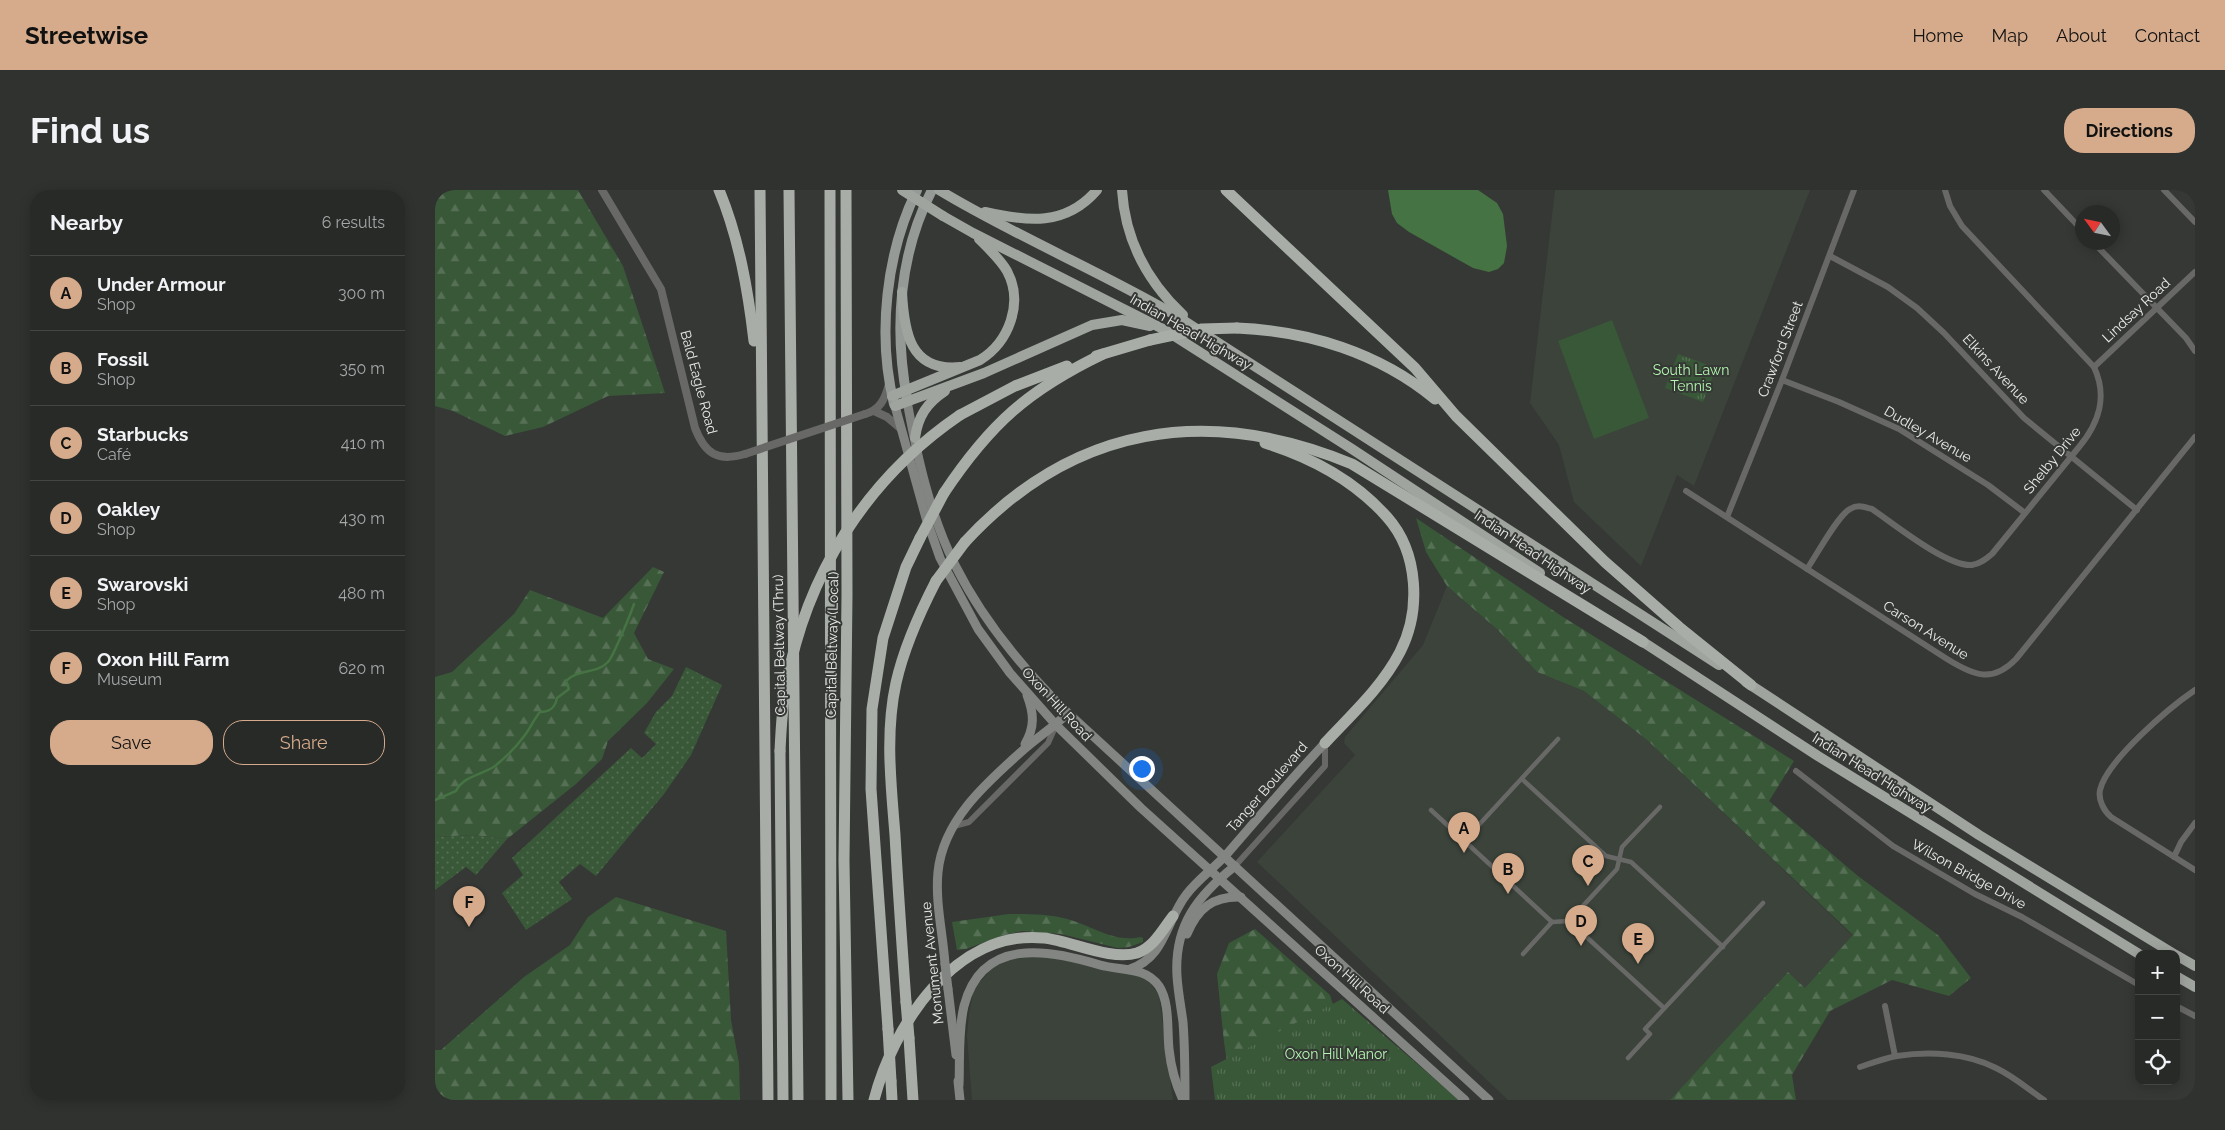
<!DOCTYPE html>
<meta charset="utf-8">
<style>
:root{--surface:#282a28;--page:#303230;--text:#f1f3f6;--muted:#a5a7a8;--line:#444645;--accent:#d6ab8b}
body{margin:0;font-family:Raleway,sans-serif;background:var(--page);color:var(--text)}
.controls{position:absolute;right:15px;bottom:15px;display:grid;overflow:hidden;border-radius:10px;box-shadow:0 2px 12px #0003}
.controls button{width:45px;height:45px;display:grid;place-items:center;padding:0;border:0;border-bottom:1px solid var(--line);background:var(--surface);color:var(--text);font:25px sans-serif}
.compass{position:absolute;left:1640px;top:15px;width:45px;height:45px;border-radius:50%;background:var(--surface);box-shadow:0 2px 12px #0003;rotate:303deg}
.you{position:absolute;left:706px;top:578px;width:18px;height:18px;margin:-12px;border:4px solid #fff;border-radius:50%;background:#1a73e8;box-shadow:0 0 0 8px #1a73e833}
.badge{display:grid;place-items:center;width:32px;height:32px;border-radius:50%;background:var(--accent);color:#111;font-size:16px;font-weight:700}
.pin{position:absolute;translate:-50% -41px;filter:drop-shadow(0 1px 2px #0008)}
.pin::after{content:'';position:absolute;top:26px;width:18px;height:15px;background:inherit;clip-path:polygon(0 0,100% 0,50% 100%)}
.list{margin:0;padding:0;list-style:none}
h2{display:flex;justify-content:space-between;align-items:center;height:65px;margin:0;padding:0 20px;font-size:21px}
h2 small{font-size:16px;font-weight:400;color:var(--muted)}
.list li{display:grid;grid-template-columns:32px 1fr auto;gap:15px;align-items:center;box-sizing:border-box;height:75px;padding:0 20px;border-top:1px solid var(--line)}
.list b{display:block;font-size:19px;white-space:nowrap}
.list p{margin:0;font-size:16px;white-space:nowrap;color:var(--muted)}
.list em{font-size:16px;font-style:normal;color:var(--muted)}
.actions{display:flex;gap:10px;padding:15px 20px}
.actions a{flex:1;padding:11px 0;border:1px solid var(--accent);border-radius:20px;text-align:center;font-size:18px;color:var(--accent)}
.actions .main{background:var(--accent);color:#111}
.icon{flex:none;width:28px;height:28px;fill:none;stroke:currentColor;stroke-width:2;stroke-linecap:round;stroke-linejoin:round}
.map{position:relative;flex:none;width:1760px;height:910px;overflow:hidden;border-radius:20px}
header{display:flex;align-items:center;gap:30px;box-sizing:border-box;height:70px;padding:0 25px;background:var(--accent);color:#111}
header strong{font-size:24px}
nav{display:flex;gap:28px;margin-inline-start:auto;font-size:18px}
.intro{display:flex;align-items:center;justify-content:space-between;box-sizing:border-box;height:120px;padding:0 30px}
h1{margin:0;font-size:35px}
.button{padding:12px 22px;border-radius:20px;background:var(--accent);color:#111;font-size:18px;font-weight:700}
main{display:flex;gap:30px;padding:0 30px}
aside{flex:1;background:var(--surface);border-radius:20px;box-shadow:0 2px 12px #0003}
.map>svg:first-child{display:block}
.built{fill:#3b433b}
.grass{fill:url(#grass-dots)}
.forest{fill:url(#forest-firs)}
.park{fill:url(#park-tufts)}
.garden{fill:#395838}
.water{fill:#457343}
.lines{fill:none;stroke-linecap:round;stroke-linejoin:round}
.stream{stroke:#457343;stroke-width:2.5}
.pedestrian{stroke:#686967;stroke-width:4.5}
.minor{stroke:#686967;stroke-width:6}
.tertiary{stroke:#686967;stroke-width:8}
.secondary{stroke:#828582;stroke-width:9}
.primary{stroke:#969a96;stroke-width:10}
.trunk{stroke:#a0a49f;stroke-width:10}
.motorway{stroke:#a9ada8;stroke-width:11}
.tertiary-bridge{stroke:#686967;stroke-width:8}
.secondary-bridge{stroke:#828582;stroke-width:9}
.trunk-bridge{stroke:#a0a49f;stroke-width:10}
.motorway-bridge{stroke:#a9ada8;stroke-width:11}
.labels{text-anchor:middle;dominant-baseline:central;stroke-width:4;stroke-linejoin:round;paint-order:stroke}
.street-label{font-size:14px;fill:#eaecea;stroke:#353835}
.park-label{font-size:14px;fill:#b3f7af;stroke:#353835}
</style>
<header>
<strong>Streetwise</strong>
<nav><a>Home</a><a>Map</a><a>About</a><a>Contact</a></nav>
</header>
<div class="intro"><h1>Find us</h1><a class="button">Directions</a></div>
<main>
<aside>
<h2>Nearby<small>6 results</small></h2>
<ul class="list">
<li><span class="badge">A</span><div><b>Under Armour</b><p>Shop</p></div><em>300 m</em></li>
<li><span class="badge">B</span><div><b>Fossil</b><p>Shop</p></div><em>350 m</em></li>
<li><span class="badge">C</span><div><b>Starbucks</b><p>Café</p></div><em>410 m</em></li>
<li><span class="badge">D</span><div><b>Oakley</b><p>Shop</p></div><em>430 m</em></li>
<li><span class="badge">E</span><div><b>Swarovski</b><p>Shop</p></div><em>480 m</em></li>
<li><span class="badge">F</span><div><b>Oxon Hill Farm</b><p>Museum</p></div><em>620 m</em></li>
</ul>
<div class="actions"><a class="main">Save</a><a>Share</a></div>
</aside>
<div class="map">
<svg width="1760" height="910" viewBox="0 0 1760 910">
<defs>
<pattern id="grass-dots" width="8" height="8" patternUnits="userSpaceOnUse" patternTransform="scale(1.25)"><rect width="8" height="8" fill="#395838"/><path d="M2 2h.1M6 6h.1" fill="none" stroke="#567055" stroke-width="1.8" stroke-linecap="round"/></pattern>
<pattern id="forest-firs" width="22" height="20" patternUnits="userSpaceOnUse" patternTransform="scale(1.25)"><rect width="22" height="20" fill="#395838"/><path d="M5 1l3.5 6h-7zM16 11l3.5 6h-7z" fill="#567055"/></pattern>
<pattern id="park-tufts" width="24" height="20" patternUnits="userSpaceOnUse" patternTransform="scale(1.25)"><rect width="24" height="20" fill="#395838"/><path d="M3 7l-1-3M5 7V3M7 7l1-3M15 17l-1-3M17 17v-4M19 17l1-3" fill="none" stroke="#567055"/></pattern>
</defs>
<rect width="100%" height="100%" fill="#353835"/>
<g class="built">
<path d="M1120,0H1375L1259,296L1242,285L1206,376L1139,312L1124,255L1095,213Z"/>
<path d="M1012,396L1063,440L1102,482L1149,501L1212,550L1418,746L1370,798L1353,782L1235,910H1073L822,672L920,565L909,553L910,547L988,455Z"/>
<path d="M594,762L694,779L712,789L724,805L738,910H537L532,846L534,823L539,799L563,771Z"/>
</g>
<g class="grass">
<path d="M251,477L287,495L256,565L229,604L161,686L145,674L124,692L137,709L91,740L67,703L88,685L77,668L196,558L207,568L221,554L209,543L221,522L237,506Z"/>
<path d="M38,645L72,649L41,685L31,677L0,700V647Z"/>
</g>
<g class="forest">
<path d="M0,0H143L188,76L230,203L173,206L108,237L70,246L18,221L0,216Z"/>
<path d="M981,328L1128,427L1359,571L1334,611L1423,686L1503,745L1536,788L1514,806L1457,790L1395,821L1357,885L1361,910H1235L1353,782L1370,798L1418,745L1212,550L1149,501L1102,482L1063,440L1012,396L991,362Z"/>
<path d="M218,377L229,382L199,443L213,469L239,479L212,513L173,551L167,569L141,594L72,649L38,645L0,647V487L17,482L79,424L95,400L168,428Z"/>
<path d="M181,707L291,741L296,830L304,873L305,910H0V860H6L89,787L135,755L153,727Z"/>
<path d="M574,724C594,724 614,724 632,729C658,736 678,753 706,747L708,748V752L694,757L683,758L626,744L587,741L566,746L531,759L522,760L517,732Z"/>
<path d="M820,739L895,805L900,821L798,910L789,852L782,784L794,753Z"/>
</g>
<g class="park">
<path d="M1243,164L1281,178L1268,212L1230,198Z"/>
<path d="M907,809L1024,910H780L776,877Z"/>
</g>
<g class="garden">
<path d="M1177,130L1214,228L1159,249L1123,151Z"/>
<path d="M1248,170L1273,179L1269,191L1244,181Z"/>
<path d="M1243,185L1268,194L1263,206L1238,197Z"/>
</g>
<path class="water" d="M953,0H1043L1062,13L1068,24L1072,56L1069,73L1063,79L1054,82L1038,78L974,42L962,33L957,24Z"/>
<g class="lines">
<path class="stream" d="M0,610L21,601C28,586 47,585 60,576C71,567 82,556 90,545C96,537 99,529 105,522C115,522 120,518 122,508L134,499L131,491C142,479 162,484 173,472C178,467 196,423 199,414"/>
<g class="pedestrian">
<path d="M1087,589L1171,666L1196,672L1288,757"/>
<path d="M996,620L1117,732L1134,731L1229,818"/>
<path d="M1029,651L1123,549"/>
<path d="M1134,731L1182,679L1187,657L1225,617"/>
<path d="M1088,764L1117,732"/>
<path d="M1193,868L1215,844L1210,839L1328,713"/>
</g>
<g class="minor">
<path d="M1609,0L1648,41"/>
<path d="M1729,0L1760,32"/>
<path d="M1658,52L1751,148L1760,161"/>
<path d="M1395,66L1453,97L1482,118L1509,143L1589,228L1702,320"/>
<path d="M1659,177L1760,82"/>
<path d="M1347,190L1404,212L1464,239L1553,295L1590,323"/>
<path d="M1251,301L1512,469C1538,485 1557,494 1581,469L1760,247"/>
<path d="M1292,327L1347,190L1419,0"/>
<path d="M1372,379C1381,366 1403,325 1415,319C1423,314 1429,317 1437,319C1459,334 1512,377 1537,375C1545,374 1551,369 1557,364L1644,257C1664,233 1673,207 1659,177L1527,36L1515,16L1510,0"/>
<path d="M1760,500C1735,517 1672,570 1665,600C1663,610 1669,621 1676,627L1760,680"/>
<path d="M1361,581L1458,656L1540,704L1587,727L1704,795"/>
<path d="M519,636L534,632L613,553L621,535"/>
<path d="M1739,667L1746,652L1760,633"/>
<path d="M800,676L890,576V553"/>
<path d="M1450,816L1460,866"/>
<path d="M1741,816L1760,826"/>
<path d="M1425,877C1437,873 1450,868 1462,866C1494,861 1532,863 1561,878C1578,886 1593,899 1609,910"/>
</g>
<g class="tertiary">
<path d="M167,0L226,99L260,238C270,264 283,272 310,264"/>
<path d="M439,221L452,227L466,239"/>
<path d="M430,224C445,220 450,209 454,194"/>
</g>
<g class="secondary">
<path d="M472,211C482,266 495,325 520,375C548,431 589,480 633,523L1054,910"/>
<path d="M460,216L491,328L505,368L543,439L575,483L621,535L706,618L1030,910"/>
<path d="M590,554C600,537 599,523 592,505"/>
<path d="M752,744C763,718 778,706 806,707"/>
<path d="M510,774C508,744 500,712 503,682C508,631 550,594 586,562C601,548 618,538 633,523"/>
<path d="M695,779C730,768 731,731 751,705C762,690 778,679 791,665C824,627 856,589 890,553"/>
<path d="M513,799L521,865"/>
<path d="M523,891L525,910"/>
<path d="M524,895C525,870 523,841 529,816C547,747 613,759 665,775C686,781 710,776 724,796C735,813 732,839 734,859C736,878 740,893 748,910"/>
<path d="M750,909C750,884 750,858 748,832C746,817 743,802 742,786C739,736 762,706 800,676"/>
</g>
<g class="primary">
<path d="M472,208C459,138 464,64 497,0"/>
<path d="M459,214C442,145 451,63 482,0"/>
</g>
<g class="trunk">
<path d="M504,0C580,46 663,80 740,125L1284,475"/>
<path d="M687,0C690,50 712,91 748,125"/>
<path d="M550,22C593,31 630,37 662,0"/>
<path d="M508,26L538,43L730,140L917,259L1105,383"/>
<path d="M467,102C469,142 475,182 525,177"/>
<path d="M457,206L545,170C574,152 589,113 572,81C565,69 554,59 544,49"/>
<path d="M460,216L549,183L657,135L687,130L715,136"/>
<path d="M480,248C483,226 492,213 510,201"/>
<path d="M1202,448L1383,566L1704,764"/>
<path d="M1311,492L1544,645L1739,764"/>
<path d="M1741,765L1760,776"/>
<path d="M1741,786L1760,797"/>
</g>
<g class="motorway">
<path d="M284,0C304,48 313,100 319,151"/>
<path d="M325,0L333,910"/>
<path d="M354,0L363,910"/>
<path d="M395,0C398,303 393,607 396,910"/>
<path d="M411,0L412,405L409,671L413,910"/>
<path d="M791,0L980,178L1021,226L1170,372L1244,437L1316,495"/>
<path d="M802,138C874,141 944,163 1000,209"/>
<path d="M661,166L715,150"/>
<path d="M525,225L580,196L632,176"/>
<path d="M830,253C875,267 920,291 952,327C984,363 986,421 965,462C947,497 916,525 890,553"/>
<path d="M509,303C555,234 593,200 668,164"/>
<path d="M530,352C638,235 772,214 917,274L1208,452"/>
<path d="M345,561L348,910"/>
<path d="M471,812C467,756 463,700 460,645C456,594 450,543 461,493C469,457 484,424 501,391"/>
<path d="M453,839L436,599L437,519L448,448L471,377L485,348"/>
<path d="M474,848L478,910"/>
<path d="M456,891L457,910"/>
<path d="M439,910C458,836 520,739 609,748C636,751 676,771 702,763C719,757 728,739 738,726"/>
</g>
<path class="tertiary-bridge" d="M310,264L430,224"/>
<path class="secondary-bridge" d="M510,774L513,799"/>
<path class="trunk-bridge" d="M467,0L508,26"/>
<g class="motorway-bridge">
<path d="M715,150L767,139L802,138"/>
<path d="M485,348L509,303"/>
<path d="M501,391L530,352"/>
<path d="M345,561C346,539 347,517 351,496C371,385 431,289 525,225"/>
<path d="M471,812L474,848"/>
<path d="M453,839L456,891"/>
</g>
</g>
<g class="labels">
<g class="street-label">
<text transform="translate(1701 120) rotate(-43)">Lindsay Road</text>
<text transform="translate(756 142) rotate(30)">Indian Head Highway</text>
<text transform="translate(1345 159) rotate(-69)">Crawford Street</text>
<text transform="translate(1561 179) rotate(47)">Elkins Avenue</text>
<text transform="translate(264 192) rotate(75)">Bald Eagle Road</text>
<text transform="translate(1493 244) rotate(30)">Dudley Avenue</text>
<text transform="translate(1617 270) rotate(-51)">Shelby Drive</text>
<text transform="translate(1098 362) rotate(34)">Indian Head Highway</text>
<text transform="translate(1491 440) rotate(32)">Carson Avenue</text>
<text transform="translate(344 455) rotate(-91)">Capital Beltway (Thru)</text>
<text transform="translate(397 455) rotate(-89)">Capital Beltway (Local)</text>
<text transform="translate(622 514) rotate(47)">Oxon Hill Road</text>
<text transform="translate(1437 583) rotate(32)">Indian Head Highway</text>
<text transform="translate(832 597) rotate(-49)">Tanger Boulevard</text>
<text transform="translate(1534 684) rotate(29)">Wilson Bridge Drive</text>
<text transform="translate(497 773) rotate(-96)">Monument Avenue</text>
<text transform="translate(917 789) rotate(42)">Oxon Hill Road</text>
</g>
<g class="park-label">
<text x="1256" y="180">South Lawn<tspan x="1256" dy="16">Tennis</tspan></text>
<text x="901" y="864">Oxon Hill Manor</text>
</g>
</g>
</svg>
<div class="controls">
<button>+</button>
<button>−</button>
<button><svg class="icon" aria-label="locate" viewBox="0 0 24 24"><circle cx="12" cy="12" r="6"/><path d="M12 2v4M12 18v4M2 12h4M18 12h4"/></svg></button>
</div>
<svg class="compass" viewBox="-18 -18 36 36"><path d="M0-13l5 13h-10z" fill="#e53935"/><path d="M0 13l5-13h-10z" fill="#a5a7a8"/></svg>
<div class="you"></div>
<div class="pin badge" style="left:1029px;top:663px">A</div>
<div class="pin badge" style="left:1073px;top:704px">B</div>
<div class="pin badge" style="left:1153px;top:696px">C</div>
<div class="pin badge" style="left:1146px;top:756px">D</div>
<div class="pin badge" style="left:1203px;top:774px">E</div>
<div class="pin badge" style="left:34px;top:737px">F</div>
</div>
</main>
